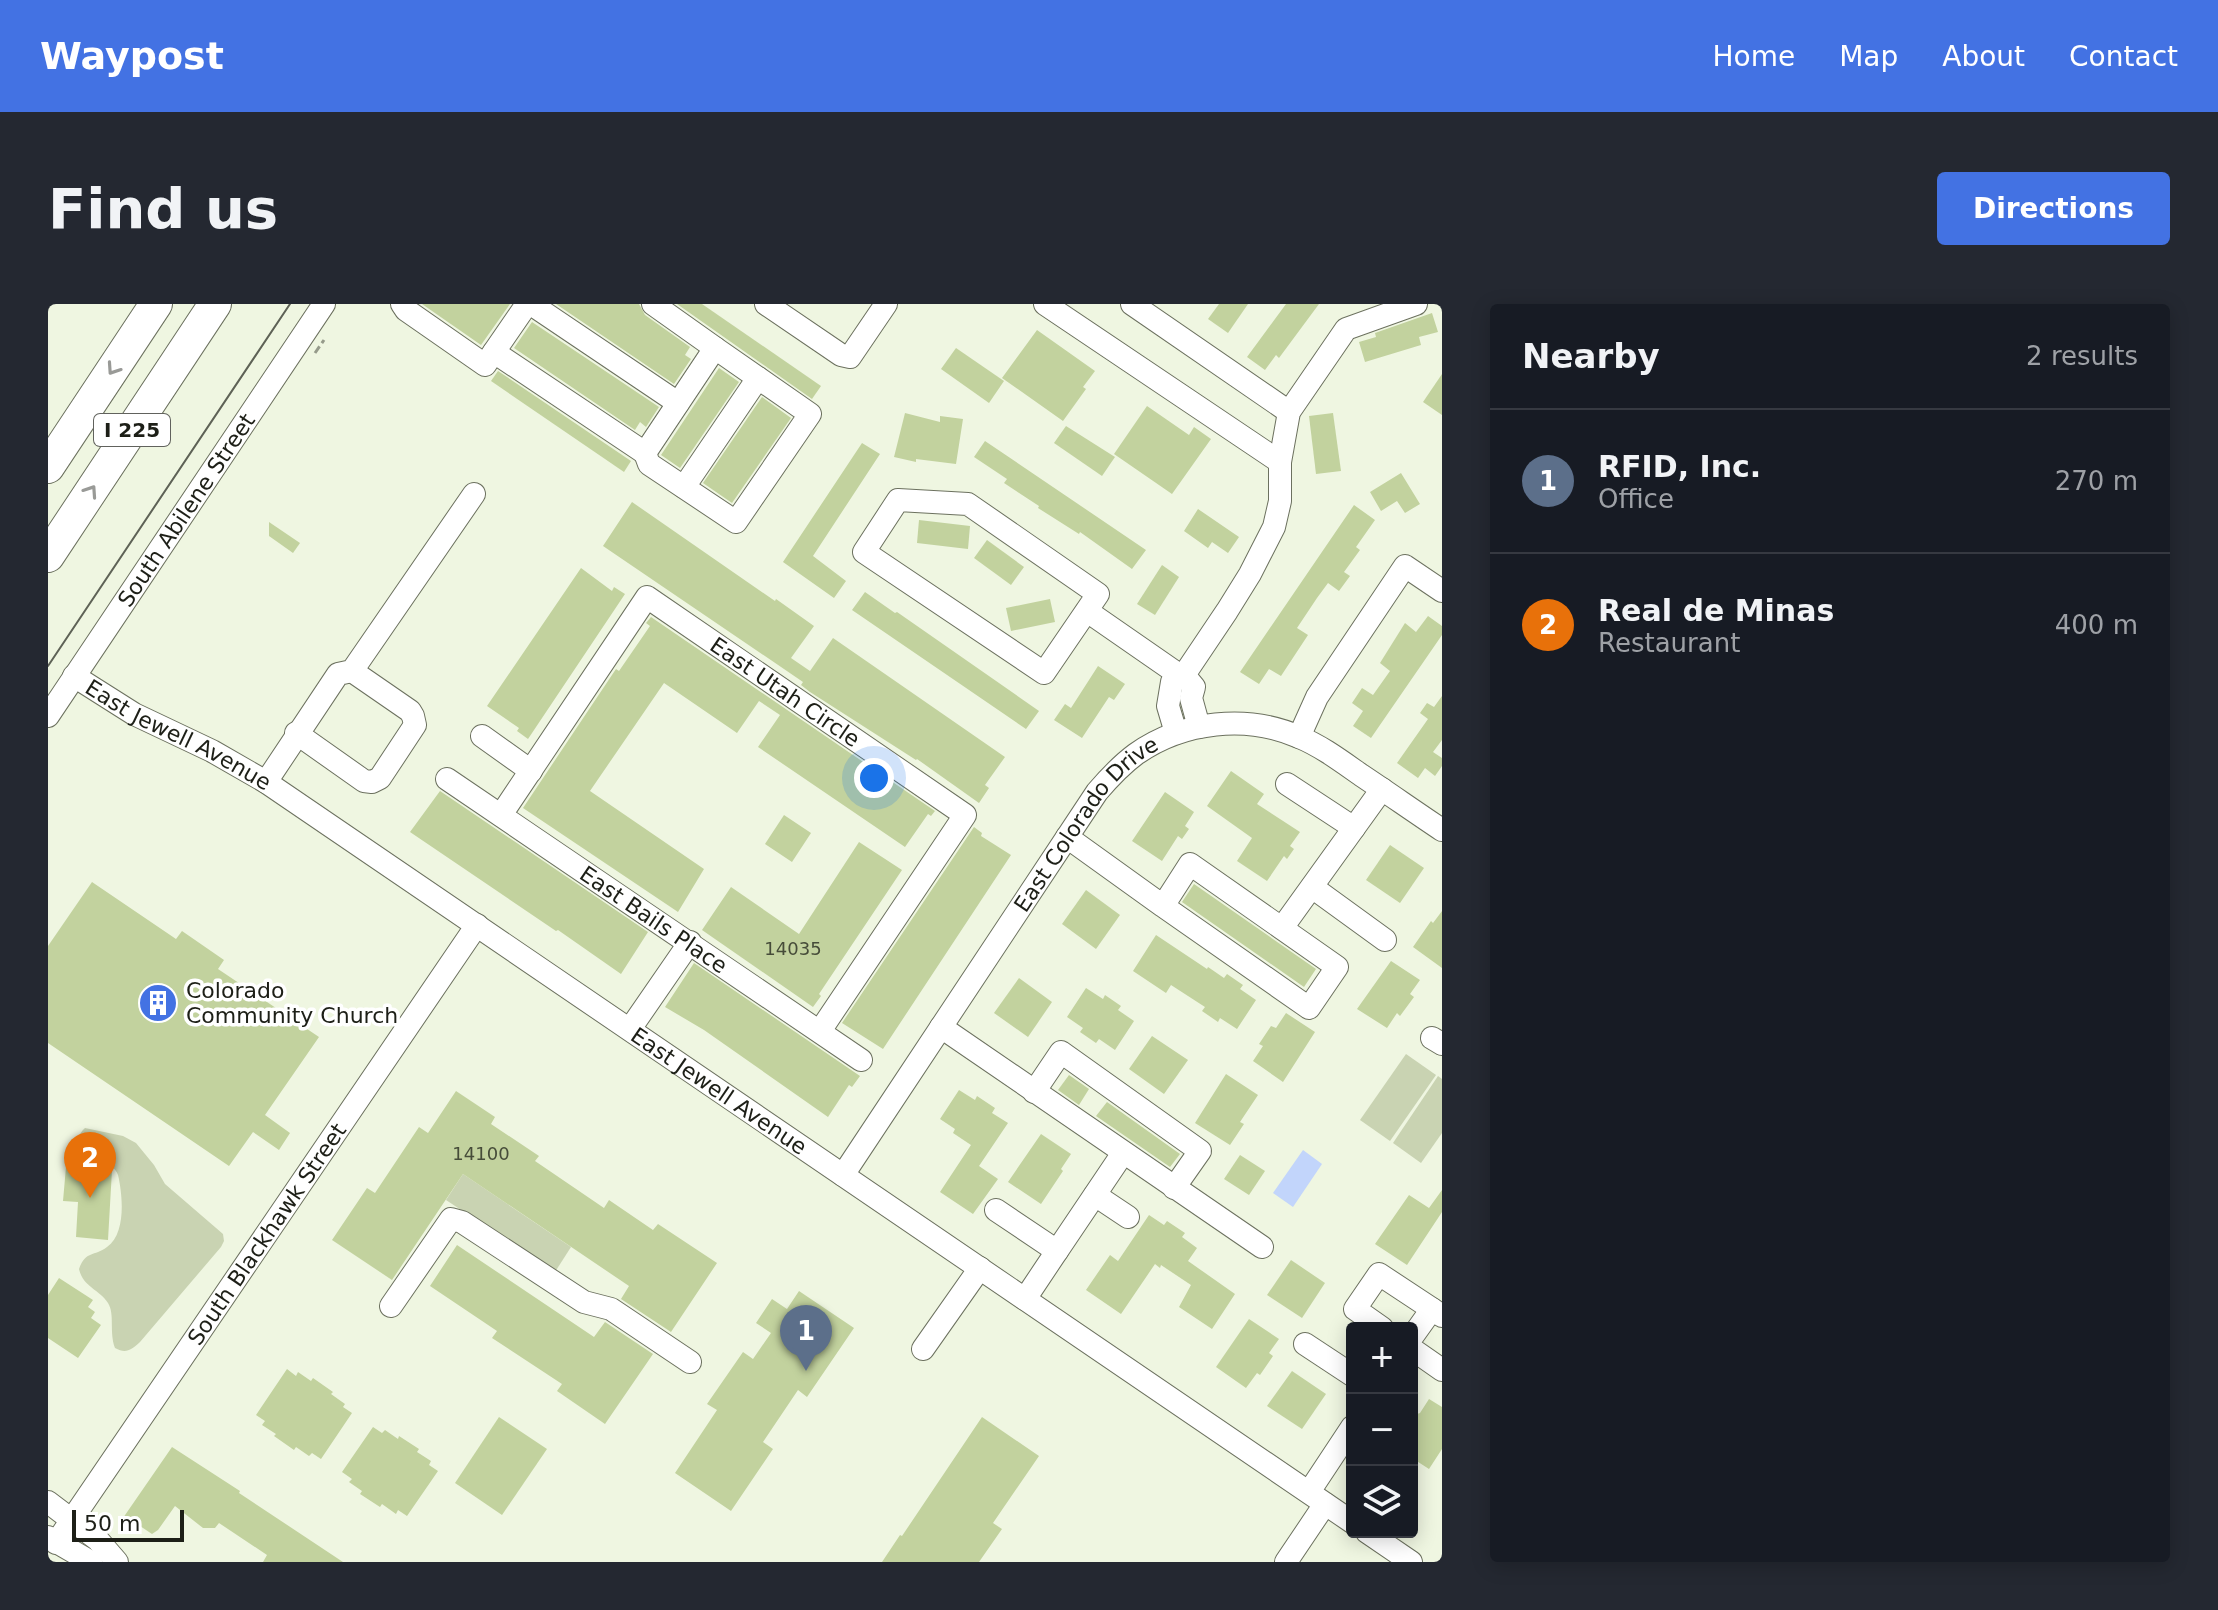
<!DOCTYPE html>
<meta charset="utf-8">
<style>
:root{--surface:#171b24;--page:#242831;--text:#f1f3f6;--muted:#9ea1a6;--line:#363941;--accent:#4372e3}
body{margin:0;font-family:"DejaVu Sans",sans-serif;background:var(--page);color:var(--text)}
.controls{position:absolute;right:24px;bottom:24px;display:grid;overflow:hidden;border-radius:8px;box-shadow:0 4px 20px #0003}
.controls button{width:72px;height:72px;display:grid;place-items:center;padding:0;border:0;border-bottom:2px solid var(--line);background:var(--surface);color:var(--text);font:40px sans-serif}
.scale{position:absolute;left:24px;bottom:20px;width:112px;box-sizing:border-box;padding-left:8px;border:4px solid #1d1f17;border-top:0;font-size:22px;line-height:28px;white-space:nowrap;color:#1d1f17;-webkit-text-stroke:6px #fff;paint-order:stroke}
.you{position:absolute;left:826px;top:474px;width:28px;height:28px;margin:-20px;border:6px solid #fff;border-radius:50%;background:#1a73e8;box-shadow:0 0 0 12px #1a73e833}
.badge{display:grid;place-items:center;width:52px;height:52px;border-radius:50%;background:var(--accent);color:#fff;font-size:26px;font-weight:700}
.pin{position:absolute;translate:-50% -66px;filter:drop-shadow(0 2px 4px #0008)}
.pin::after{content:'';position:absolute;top:42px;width:28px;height:24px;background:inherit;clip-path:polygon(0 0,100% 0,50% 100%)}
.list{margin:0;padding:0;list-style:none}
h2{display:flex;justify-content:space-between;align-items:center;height:104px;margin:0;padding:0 32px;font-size:34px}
h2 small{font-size:26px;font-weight:400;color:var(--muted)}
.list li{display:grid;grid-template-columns:52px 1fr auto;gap:24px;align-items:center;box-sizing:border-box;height:144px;padding:0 32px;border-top:2px solid var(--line)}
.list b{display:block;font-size:30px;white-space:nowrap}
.list p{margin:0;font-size:26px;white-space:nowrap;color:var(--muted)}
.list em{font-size:26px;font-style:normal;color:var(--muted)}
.icon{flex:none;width:44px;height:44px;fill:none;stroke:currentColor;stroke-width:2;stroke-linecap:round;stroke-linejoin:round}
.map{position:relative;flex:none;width:1394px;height:1258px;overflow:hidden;border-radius:8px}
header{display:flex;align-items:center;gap:48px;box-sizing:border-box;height:112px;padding:0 40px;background:var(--accent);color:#fff}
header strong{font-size:38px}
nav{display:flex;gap:44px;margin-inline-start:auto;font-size:28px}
.intro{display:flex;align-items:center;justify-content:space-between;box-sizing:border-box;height:192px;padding:0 48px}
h1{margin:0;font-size:56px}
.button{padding:20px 36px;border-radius:8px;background:var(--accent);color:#fff;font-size:28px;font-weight:700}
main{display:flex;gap:48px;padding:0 48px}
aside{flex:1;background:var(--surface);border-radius:8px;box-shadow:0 4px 20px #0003}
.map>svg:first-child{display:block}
.green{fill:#c9d3b2}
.water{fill:#c2d5fb}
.building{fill:#c2d29e}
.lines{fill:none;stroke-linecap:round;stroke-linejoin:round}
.minor-casing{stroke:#6c715f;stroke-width:24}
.highway-casing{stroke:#6c715f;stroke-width:34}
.path{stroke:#969b8b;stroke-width:3;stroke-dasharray:8 4;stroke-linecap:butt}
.minor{stroke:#fff;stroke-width:22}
.highway{stroke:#fff;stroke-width:32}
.tram{stroke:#5e6256;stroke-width:2}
.oneway{stroke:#999a97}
.labels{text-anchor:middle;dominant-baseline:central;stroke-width:7;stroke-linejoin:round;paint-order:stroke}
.number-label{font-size:18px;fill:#464c39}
.shield{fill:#fff;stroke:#61625d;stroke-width:2}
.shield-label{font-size:20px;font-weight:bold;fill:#1d1f17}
.street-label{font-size:22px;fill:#1d1f17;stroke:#fff}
.poi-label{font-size:22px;fill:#1d1f17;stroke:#fff;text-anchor:start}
</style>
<header>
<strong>Waypost</strong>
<nav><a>Home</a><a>Map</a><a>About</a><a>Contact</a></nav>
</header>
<div class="intro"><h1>Find us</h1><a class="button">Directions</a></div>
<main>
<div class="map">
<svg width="1394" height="1258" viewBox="0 0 1394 1258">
<rect width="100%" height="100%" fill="#eff6e1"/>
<g class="green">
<path d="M1358,750L1388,771L1342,837L1312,816Z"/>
<path d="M1390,772L1394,775V829L1373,859L1345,839Z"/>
<path d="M37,824L75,832L88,839L106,861L117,880L175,930L176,937L173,943L92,1038C83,1046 78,1050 67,1044C61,1028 67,1010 60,999C51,985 35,983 31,965C38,946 46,953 59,943C78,930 75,892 70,871C65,852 13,847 37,824Z"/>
<path d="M415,870L523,943L507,968L398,896Z"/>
</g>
<path class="water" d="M1255,846L1274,860L1245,903L1225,889Z"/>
<g class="building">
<path d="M374,0H462L433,41Z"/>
<path d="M508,0H591L597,11L642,43L637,51L643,55L626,80Z"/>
<path d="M629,0H654L773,82L764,95Z"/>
<path d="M1171,0H1200L1180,29L1160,15Z"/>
<path d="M1238,0H1271L1231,54L1228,51L1217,66L1199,53Z"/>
<path d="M1384,9L1390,28L1371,33L1373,41L1317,58L1311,38L1328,33L1327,29Z"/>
<path d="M484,18L611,103L598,123L592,118L587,126L466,44Z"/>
<path d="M989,26L1047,67L1035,83L1038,85L1015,117L954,74Z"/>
<path d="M908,44L956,77L941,99L893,65Z"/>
<path d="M671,64L691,78L632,164L613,151Z"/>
<path d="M450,67L583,157L576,168L443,77Z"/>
<path d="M1394,70V111L1375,98Z"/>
<path d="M714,93L743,114L684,199L655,179Z"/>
<path d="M1099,102L1141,131L1146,123L1163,135L1124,190L1066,150Z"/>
<path d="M857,109L892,118V112L915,115L908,160L868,155V158L846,153Z"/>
<path d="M1285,109L1293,167L1268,170L1261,112Z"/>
<path d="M1018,122L1067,153L1054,172L1006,139Z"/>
<path d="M937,137L1098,246L1084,265L1032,228L1031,230L990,204L991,202L956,179L959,175L926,153Z"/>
<path d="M814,139L832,150L765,252L798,277L786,294L735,258Z"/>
<path d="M1353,169L1372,200L1357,209L1349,197L1333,207L1322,188Z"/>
<path d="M584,198L727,297L728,295L766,322L743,354L762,367L785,334L957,453L937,481L941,484L931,499L869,455L868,456L762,388L753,381L755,378L555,242Z"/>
<path d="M1306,201L1327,216L1308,243L1312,246L1296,268L1302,272L1291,287L1280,279L1269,294L1249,324L1260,331L1233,372L1221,365L1211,380L1192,368Z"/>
<path d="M1150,205L1191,233L1180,249L1164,238L1160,244L1136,227Z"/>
<path d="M871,216L922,222L920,245L869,239Z"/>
<path d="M221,218L252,239L245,249L221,232Z"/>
<path d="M939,236L976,263L963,281L926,254Z"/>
<path d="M1114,261L1131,273L1107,311L1089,300Z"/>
<path d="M533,264L564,287L566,283L577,290L480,435L469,427L471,424L439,402Z"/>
<path d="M817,288L847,309L849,308L991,407L978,425L804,306Z"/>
<path d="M1002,295L1007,318L963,327L958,304Z"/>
<path d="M1380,312L1394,322V331L1323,434L1305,422L1315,407L1304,399L1314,384L1325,391L1342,367L1332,359L1357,319L1368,328Z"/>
<path d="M603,313L887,507L883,512L880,510L857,543L710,443L732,411L711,397L689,429L616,379L542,487L656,565L630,608L475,504L568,365L571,367L602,322L598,319Z"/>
<path d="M1050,362L1077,380L1066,396L1061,393L1034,434L1006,416L1017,400L1023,404Z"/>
<path d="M1394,392V436L1385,448L1394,454V462L1387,472L1377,464L1370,474L1349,459L1380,415L1372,409L1379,399L1386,403Z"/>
<path d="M1183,467L1216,490L1209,500L1252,528L1242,542L1246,545L1239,555L1236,552L1219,577L1189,557L1204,534L1159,502Z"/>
<path d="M392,487L600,628L573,670L510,626L508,627L362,528Z"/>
<path d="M1117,488L1146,508L1137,522L1141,525L1134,535L1130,532L1114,557L1084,537Z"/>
<path d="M736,511L763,529L744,558L717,540Z"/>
<path d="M926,523L934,529L933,532L963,551L835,745L794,719Z"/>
<path d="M811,538L854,566L771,690L773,692L765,703L654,626L683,583L751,630Z"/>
<path d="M1342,541L1376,564L1352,599L1318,576Z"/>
<path d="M44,578L128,635L134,627L176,656L170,665L271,733L217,811L242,829L231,846L205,828L181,862L0,739V642Z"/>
<path d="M1146,580L1268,665L1256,683L1134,598Z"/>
<path d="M1038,586L1072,611L1048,645L1014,620Z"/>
<path d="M1394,607V664L1365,643L1383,617L1385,619Z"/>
<path d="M1108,631L1159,665L1160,663L1176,674L1179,670L1195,681L1192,685L1208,696L1189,725L1172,714L1170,718L1154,707L1157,703L1123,681L1118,689L1085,667Z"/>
<path d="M1343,657L1372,676L1362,690L1366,693L1352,712L1349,709L1339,724L1309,705Z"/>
<path d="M646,659L812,772L804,783L801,781L780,813L656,726L617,703Z"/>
<path d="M971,674L1004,698L980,733L946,709Z"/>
<path d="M1038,684L1055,695L1057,691L1073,702L1070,706L1086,717L1067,746L1051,735L1048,739L1032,728L1035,724L1019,713Z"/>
<path d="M1238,709L1267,728L1235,778L1205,757L1215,742L1211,740L1223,722L1228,724Z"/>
<path d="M1104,732L1140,756L1116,790L1081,765Z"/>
<path d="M1178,770L1210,791L1192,818L1196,820L1182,841L1147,819Z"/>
<path d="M1021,771L1041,785L1031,801L1010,786Z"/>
<path d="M911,786L927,796L929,792L947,804L944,809L960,819L931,862L950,875L925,910L892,888L923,841L905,829L907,825L892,815Z"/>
<path d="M408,787L447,813L443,820L491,852L487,857L556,904L561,896L605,926L610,920L669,959L623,1028L573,995L581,982L415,870L344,976L284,936L319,884L327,889L371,823L380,829Z"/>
<path d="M1059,798L1132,850L1122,863L1048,812Z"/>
<path d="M993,830L1023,850L1013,865L1015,867L993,900L960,878Z"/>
<path d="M1192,851L1217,867L1201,891L1176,875Z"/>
<path d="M18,863L64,866L60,936L28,933L30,898L15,897Z"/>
<path d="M1394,886V908L1359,961L1327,940L1361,891L1381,904Z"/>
<path d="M1101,911L1116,921L1119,917L1137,929L1134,933L1149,944L1140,957L1187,990L1164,1025L1131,1003L1143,981L1113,961L1112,964L1107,960L1073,1010L1038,986L1062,951L1070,957Z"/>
<path d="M409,941L546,1033L557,1018L605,1050L557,1120L509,1087L514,1080L444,1034L449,1027L382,982Z"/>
<path d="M1243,956L1277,979L1254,1014L1219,991Z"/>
<path d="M11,974L45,996L40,1003L47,1008L43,1014L53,1021L30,1054L0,1034V991Z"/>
<path d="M751,987L806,1024L759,1093L750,1086L715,1138L725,1145L683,1207L627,1169L669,1106L659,1100L695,1048L705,1055L723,1029L708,1019L724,995L739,1005Z"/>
<path d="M1201,1015L1231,1035L1221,1049L1225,1052L1212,1071L1209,1069L1198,1084L1168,1063Z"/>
<path d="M239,1065L248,1072L250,1068L263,1077L265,1074L285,1088L283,1090L297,1100L295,1103L304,1109L273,1155L264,1149L261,1152L248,1143L246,1146L226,1132L228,1130L214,1121L217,1117L208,1111Z"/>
<path d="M1244,1067L1278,1090L1254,1125L1219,1102Z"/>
<path d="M1381,1095L1394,1103V1145L1381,1165L1364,1154V1107L1369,1110L1372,1109Z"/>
<path d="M451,1113L499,1145L454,1211L407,1179Z"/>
<path d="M934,1113L991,1152L945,1219L954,1225L931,1258H834L852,1231L854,1232Z"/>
<path d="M325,1123L334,1129L337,1126L350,1135L351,1132L371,1145L369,1148L383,1157L381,1161L390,1167L359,1212L350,1206L348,1210L334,1200L332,1203L312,1190L314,1187L301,1178L304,1175L294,1168Z"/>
<path d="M124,1143L192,1187L191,1189L295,1258H215L219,1251L171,1219L167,1224H155L127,1202L110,1226L104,1230L92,1222L89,1224L75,1214Z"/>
</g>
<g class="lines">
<defs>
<g id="minor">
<path d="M354,0L358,6L437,61L479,0"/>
<path d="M483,0L630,99"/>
<path d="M718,0L793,51L802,53L838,0"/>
<path d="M997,0L1232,158"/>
<path d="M1084,0L1241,108"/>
<path d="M446,48L597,149L667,44L605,0"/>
<path d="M597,149L601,160L688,218L762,110L667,44"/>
<path d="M636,183L710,74"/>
<path d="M850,196L920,200L1050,290L996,369L816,248Z"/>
<path d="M1039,307L1127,368L1136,371L1146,383L1143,394L1151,423"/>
<path id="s1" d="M26,372L86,410L164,447L218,478L1304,1218"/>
<path id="s2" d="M0,412L276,0"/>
<path d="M248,429L316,477L324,478L332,474L367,421L365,412L362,407L304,367"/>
<path d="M1128,429L1120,402L1124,378L1136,371L1179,307L1202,270L1226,223L1232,197V158L1241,108L1298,25L1368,0"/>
<path d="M434,432L483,467"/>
<path d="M1251,433L1269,393L1357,262L1394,287"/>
<path id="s3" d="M399,475L813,756"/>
<path d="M218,478L290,370L304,367L426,190"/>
<path d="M1239,480L1306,524"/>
<path id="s4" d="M453,511L599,293L917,511L772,727"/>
<path d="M1019,533L1115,602L1142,560L1289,663L1261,704L1115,602"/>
<path d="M1264,583L1337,636"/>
<path d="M1234,624L1334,485"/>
<path d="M893,723L1214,943"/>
<path d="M582,725L642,638"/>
<path d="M1384,734L1394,740"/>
<path d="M986,788L1013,748L1152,847L1126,884"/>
<path id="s5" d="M795,871L1049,488C1061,474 1073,461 1088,450C1135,417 1199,410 1251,433C1273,442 1293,457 1313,471C1340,489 1367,508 1394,526"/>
<path d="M1047,891L1080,913"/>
<path d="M948,906L1009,947L1075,849"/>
<path d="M977,995L1009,947"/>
<path d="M343,1002L403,915L414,918L536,998L563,1005L642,1058"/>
<path d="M1334,1024L1307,1005L1331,970L1384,1005"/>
<path d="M1364,1033L1384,1005L1394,1012"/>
<path d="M1257,1040L1304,1071"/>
<path d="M875,1045L932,964"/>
<path d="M1364,1045L1394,1066"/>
<path d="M1261,1188L1304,1123"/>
<path d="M0,1198L50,1236L69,1258"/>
<path d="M1319,1228L1363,1258"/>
<path d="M0,1233L43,1258"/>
<path id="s6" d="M8,1239L429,621"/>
<path d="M1238,1258L1277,1200"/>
</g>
<g id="highway">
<path d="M0,163L108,0"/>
<path d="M0,252L167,0"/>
</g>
</defs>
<use href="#minor" class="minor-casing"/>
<use href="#highway" class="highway-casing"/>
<path class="path" d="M267,49L276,36"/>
<use href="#minor" class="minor"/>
<use href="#highway" class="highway"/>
<path class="tram" d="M0,362L242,0"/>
</g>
<defs><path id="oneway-chevron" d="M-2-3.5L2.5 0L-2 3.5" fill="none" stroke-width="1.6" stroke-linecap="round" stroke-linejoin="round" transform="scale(2)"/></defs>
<g class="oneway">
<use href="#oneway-chevron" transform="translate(65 65) rotate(124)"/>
<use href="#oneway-chevron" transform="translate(43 187) rotate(-56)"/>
</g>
<defs>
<symbol id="building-disc" viewBox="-11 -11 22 22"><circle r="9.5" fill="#4372e3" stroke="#fff"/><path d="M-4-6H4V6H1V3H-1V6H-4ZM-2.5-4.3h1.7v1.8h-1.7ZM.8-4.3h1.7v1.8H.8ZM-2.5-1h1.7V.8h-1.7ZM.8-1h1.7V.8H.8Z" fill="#fff"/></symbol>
</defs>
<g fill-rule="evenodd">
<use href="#building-disc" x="88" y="677" width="44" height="44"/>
</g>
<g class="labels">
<g class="number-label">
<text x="745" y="644">14035</text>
<text x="433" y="849">14100</text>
</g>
<rect class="shield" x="46" y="110" width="76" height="32" rx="6"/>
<g class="shield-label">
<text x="84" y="126">I 225</text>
</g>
<g class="street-label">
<text stroke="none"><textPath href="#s2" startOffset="248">South Abilene Street</textPath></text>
<text stroke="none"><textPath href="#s4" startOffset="430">East Utah Circle</textPath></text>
<text stroke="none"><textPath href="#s1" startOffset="120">East Jewell Avenue</textPath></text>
<text stroke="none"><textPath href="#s5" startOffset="428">East Colorado Drive</textPath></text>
<text stroke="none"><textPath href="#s3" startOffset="250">East Bails Place</textPath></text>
<text stroke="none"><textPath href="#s1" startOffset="768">East Jewell Avenue</textPath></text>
<text stroke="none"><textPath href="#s6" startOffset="374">South Blackhawk Street</textPath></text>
</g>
<g class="poi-label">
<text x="138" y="686">Colorado<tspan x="138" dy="25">Community Church</tspan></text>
</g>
</g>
</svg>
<div class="controls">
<button>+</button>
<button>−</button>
<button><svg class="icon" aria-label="layers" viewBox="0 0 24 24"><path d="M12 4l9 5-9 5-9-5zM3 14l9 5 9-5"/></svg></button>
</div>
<div class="scale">50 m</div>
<div class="you"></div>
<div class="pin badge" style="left:758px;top:1067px;background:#5c6f8a">1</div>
<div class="pin badge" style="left:42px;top:894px;background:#e8710a">2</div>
</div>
<aside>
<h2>Nearby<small>2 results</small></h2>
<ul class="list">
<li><span class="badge" style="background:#5c6f8a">1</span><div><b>RFID, Inc.</b><p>Office</p></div><em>270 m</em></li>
<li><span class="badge" style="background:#e8710a">2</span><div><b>Real de Minas</b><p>Restaurant</p></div><em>400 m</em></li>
</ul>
</aside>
</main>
